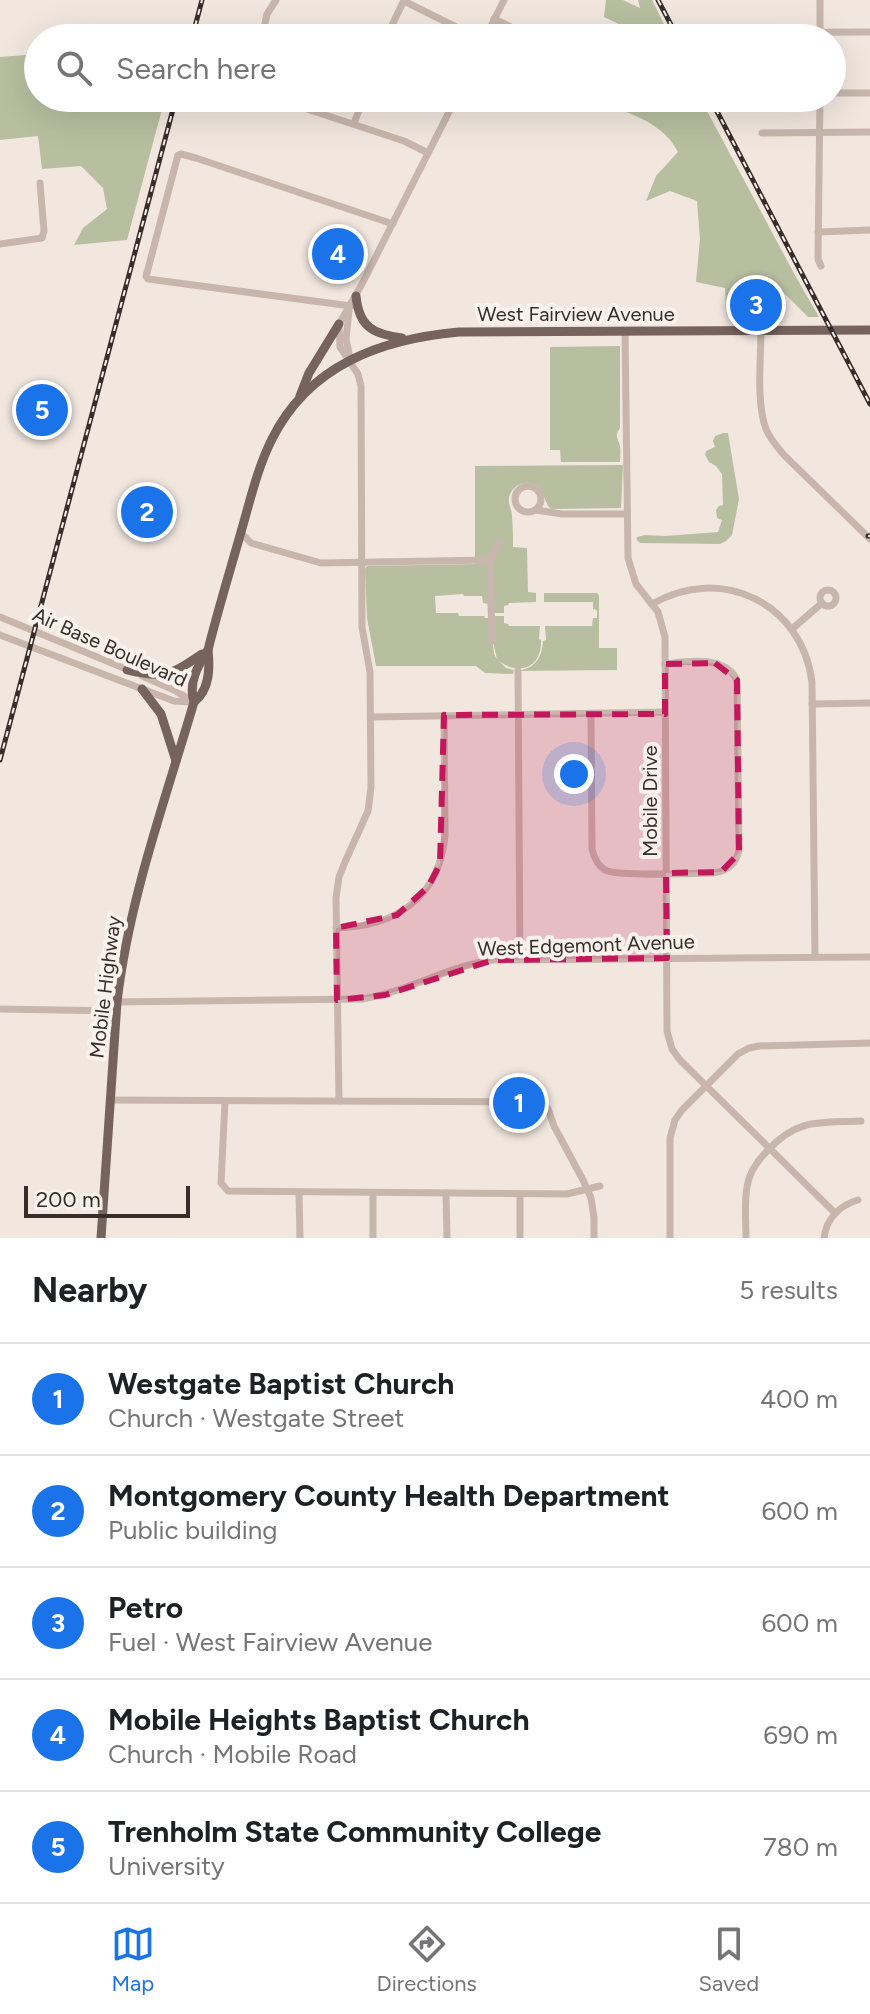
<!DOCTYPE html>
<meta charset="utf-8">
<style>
:root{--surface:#fff;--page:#f6f6f6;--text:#202124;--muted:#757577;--line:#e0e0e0;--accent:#1a73e8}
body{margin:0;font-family:Figtree,sans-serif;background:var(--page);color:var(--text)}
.scale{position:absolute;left:24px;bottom:20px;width:166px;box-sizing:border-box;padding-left:8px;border:4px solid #372d2a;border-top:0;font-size:22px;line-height:28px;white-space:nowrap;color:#372d2a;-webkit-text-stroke:6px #f9f1eb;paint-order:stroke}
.you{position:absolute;left:574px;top:774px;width:28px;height:28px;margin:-20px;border:6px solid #fff;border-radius:50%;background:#1a73e8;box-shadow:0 0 0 12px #1a73e833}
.badge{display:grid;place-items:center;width:52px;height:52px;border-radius:50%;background:var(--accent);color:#fff;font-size:26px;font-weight:700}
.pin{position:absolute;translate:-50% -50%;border:4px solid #fff;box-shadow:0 2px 8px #0006}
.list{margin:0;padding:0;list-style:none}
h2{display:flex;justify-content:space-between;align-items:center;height:104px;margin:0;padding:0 32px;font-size:34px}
h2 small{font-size:26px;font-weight:400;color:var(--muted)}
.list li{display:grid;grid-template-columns:52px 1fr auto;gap:24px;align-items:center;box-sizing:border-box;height:112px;padding:0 32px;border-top:2px solid var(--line)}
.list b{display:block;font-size:30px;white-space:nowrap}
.list p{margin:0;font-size:26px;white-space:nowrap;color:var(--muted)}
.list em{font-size:26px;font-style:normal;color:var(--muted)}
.icon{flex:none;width:44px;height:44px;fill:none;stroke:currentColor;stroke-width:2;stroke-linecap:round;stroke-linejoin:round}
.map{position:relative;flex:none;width:870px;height:1238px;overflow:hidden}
.search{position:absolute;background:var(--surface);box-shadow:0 8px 32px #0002;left:24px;right:24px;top:24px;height:88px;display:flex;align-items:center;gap:20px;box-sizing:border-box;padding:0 28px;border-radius:44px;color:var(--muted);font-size:30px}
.sheet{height:664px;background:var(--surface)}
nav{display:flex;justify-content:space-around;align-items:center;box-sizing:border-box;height:112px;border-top:2px solid var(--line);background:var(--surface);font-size:22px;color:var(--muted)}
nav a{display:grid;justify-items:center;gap:4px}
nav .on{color:var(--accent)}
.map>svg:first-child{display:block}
.green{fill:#b8bfa0}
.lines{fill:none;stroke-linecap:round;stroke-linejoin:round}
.minor{stroke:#c8b6ac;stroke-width:7}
.major{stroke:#77635d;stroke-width:9}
.rail-casing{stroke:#372d2a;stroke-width:5}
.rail{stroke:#f9f1eb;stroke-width:2;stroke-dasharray:6;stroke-linecap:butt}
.marked{fill:#c2185b;fill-opacity:0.2;stroke:#c2185b;stroke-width:6;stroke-dasharray:16 10;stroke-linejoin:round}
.labels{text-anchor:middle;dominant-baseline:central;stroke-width:8;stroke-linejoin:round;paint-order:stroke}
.street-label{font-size:20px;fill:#372d2a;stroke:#f9f1eb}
</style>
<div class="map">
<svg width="870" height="1238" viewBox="0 0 870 1238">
<rect width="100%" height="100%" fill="#f1e7df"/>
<g class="green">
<path d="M606,0H623L640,8L638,0H652L671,38H640L623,26L604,17Z"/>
<path d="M38,54V98H165L127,240L74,245L83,228L107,209L103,188L81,166L42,169L38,136L0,140V57Z"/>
<path d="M464,98H522L492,112L462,108Z"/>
<path d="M583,98H700L796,277L819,317H808L783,292L767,284L747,288L732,315L726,308L725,288L696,282L700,239L697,201L670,191L646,201L656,176L678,152C661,118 617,109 583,98Z"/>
<path d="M620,346V428C614,436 618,438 620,446C621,451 620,457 620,462H561L560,450H550V347Z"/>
<path d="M723,433H728L739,499L732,535L726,541L720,544L640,543L636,539L637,537L645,535L665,536L718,532L722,520L717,518L716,510L719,506L723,505L722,474L716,466L709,462L705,455L706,451L715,447L713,441L715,436Z"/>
<path d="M623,465L621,508L551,509C543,502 545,488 534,484C521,479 507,490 509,503C510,508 512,511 512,516C513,526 513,537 513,547L527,548L528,592L536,593V602L509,603L508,605L504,606V613H489V604L483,603L482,596H464L463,594L435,596L436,613H458L459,616H484L485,618H489V643L493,644L494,654L497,659L494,646V616H504V623L508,624L509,626H540L539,639L541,640C542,668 519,676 499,661L506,668L514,670L513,674L485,673L476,666H376L367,618L365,569L367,566L475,564V466Z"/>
<path d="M544,593H597L599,596V648H617V670L518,671C535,668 542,658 543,641L546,640L545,626H592L593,618H597V610L593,609V602H544Z"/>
</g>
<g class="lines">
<g class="minor">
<path d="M820,0V38"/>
<path d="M404,1L468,33"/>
<path d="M494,19L535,38"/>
<path d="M695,33L870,32"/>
<path d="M262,38L267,14L276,0"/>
<path d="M386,38L404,0"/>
<path d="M485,38L504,0"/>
<path d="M832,93H870"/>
<path d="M288,98L307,109L404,141L428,153"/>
<path d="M820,98L818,259L821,266"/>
<path d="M354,123L364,98"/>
<path d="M762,133L870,132"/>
<path d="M818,232L870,230"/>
<path d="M0,244L42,238L44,231L40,183"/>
<path d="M351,306L148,279L146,276L148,269L178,155L181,154L196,158L393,224"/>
<path d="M349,311L346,339L350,358"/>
<path d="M761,330C761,358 756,403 766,429C770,439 777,447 784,455L870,539"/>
<path d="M625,331L628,558L636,584L658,612L665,637L667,1031L672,1049L680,1060L835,1213"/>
<circle cx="528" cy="499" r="13"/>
<path d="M536,510L562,514H627"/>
<path d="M241,533L251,543L321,563L490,560"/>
<circle cx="828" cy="598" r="8"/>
<path d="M652,604C721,564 802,603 812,682L815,957"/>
<path d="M0,617L131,671"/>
<path d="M792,629L822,603"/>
<path d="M0,635L174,701L191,702"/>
<path d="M492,641L490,560L499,543"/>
<path d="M518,671L520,959"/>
<path d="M142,676L174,690L194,702"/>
<path d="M812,704L870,703"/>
<path d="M591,714L592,849C594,858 597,865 605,870C618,877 693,873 713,873C727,871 736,865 739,850L737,680C725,655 688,661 665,664"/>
<path d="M371,717L665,712"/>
<path d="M336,928C395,927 439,898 445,836L444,715"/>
<path d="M117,1002L362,999C408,992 447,966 493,960L870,957"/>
<path d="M0,1009L116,1011"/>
<path d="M110,1100L541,1102L548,1109L554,1126L583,1180L591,1198L594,1218V1238"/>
<path d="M225,1101L221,1183L228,1191L567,1194L600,1186"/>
<path d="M339,1101L336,898L339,877L345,862L368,811L371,787L370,672L362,627L361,386L358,374L340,347L339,324L362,284L456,98"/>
<path d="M299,1193L300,1238"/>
<path d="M373,1193V1238"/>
<path d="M446,1193L447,1238"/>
<path d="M520,1194V1238"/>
<path d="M670,1238V1138L675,1120L682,1110L738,1054L749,1048L759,1046L870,1043"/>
<path d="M746,1238C746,1222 744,1204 747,1187C749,1172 757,1161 768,1150C798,1118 820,1123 861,1121"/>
<path d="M824,1238C826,1219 840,1205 858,1200"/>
</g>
<g class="major">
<path d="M356,296C359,327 373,334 402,338"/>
<path d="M300,396L309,373L339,324"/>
<path d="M127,670C164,679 171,675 202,654"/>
<path d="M142,689L161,714L176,761"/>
<path d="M194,702C210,690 210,668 208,650"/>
<path d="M101,1238L117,1002C129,899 165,801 194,702C188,683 198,665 208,650C218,610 230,571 241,532C250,501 257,469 272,439C309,365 381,339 459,332L870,330"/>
</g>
<defs>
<g id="rail">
<path d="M658,0L678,38"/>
<path d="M192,38L202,0"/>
<path d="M710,98L870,404"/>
<path d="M868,536H870"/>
<path d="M0,760L176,98"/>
</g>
</defs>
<use href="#rail" class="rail-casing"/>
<use href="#rail" class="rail"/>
</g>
<path class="marked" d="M715,663L737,680L739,853L721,872L666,873L667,958L493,960L385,995L337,1000L336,928L397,915L428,887L440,864L444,715L665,714V664Z"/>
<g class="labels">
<g class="street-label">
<text x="576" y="314">West Fairview Avenue</text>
<text transform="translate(110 647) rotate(24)">Air Base Boulevard</text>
<text transform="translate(650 801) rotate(-90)">Mobile Drive</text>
<text transform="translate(586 945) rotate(-2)">West Edgemont Avenue</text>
<text transform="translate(105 987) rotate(-83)">Mobile Highway</text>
</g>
</g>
</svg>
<div class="scale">200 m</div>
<div class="you"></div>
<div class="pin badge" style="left:519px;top:1103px">1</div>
<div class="pin badge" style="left:147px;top:512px">2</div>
<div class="pin badge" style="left:756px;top:305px">3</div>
<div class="pin badge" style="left:338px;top:254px">4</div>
<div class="pin badge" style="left:42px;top:410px">5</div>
<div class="search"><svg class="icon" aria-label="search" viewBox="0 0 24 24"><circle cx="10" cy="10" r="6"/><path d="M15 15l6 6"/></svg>Search here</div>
</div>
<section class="sheet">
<h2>Nearby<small>5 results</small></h2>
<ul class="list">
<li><span class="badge">1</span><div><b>Westgate Baptist Church</b><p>Church · Westgate Street</p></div><em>400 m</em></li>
<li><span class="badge">2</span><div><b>Montgomery County Health Department</b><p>Public building</p></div><em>600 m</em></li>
<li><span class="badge">3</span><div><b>Petro</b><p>Fuel · West Fairview Avenue</p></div><em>600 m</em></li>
<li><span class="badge">4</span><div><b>Mobile Heights Baptist Church</b><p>Church · Mobile Road</p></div><em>690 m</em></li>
<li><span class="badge">5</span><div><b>Trenholm State Community College</b><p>University</p></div><em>780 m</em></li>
</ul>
</section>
<nav>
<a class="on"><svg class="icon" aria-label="map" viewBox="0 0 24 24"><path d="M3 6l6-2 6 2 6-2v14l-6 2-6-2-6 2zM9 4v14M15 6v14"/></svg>Map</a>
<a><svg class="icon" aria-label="directions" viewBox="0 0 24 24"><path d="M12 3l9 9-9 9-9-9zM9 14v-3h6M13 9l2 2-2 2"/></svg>Directions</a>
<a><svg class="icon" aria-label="saved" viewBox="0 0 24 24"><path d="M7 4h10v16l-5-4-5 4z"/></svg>Saved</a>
</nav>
